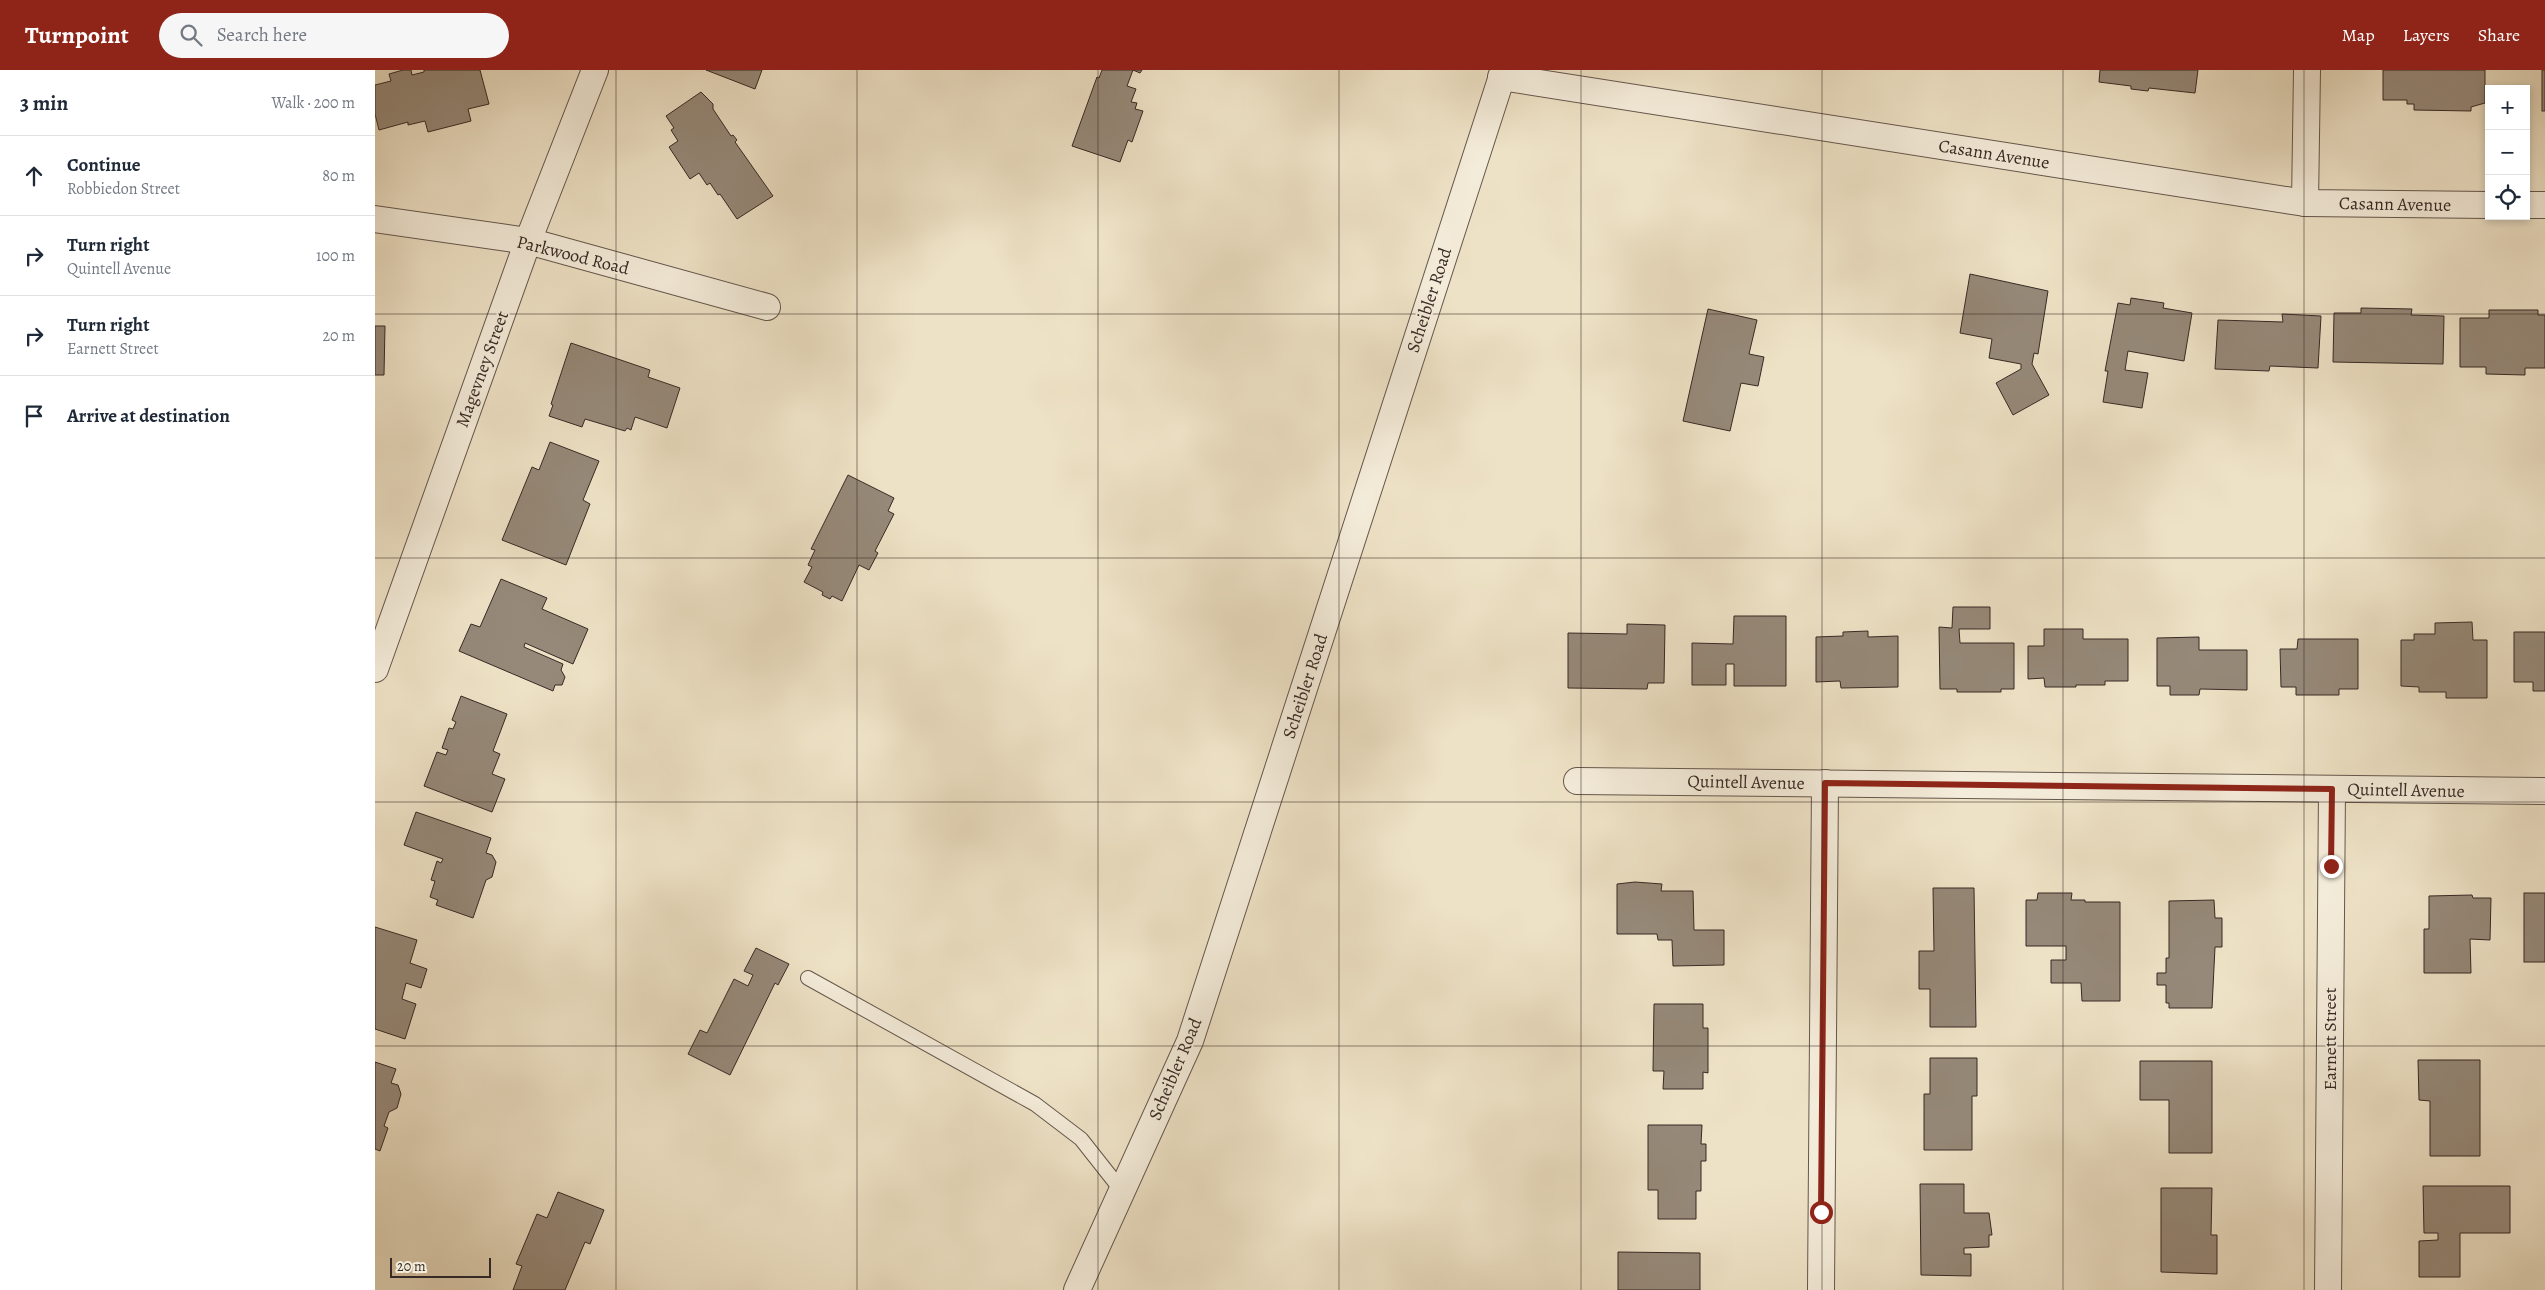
<!DOCTYPE html>
<meta charset="utf-8">
<style>
:root{--surface:#fff;--page:#f6f6f7;--text:#1f2937;--muted:#747a83;--line:#e0e1e3;--accent:#8f2418}
body{margin:0;font-family:Alegreya,serif;background:var(--page);color:var(--text)}
.controls{position:absolute;right:15px;top:15px;display:grid;overflow:hidden;border-radius:0px;box-shadow:0 2px 8px #0003}
.controls button{width:45px;height:45px;display:grid;place-items:center;padding:0;border:0;border-bottom:1px solid var(--line);background:var(--surface);color:var(--text);font:25px sans-serif}
.scale{position:absolute;left:15px;bottom:12px;width:101px;box-sizing:border-box;padding-left:5px;border:2px solid #372925;border-top:0;font-size:14px;line-height:18px;white-space:nowrap;color:#372925;-webkit-text-stroke:4px #f4ecda;paint-order:stroke}
.stop{position:absolute;width:15px;height:15px;margin:-11px;border:4px solid #8f2418;border-radius:50%;background:#fff}
.stop.end{background:#8f2418;border-color:#fff;box-shadow:0 1px 5px #0008}
.list{margin:0;padding:0;list-style:none}
h2{display:flex;justify-content:space-between;align-items:center;height:65px;margin:0;padding:0 20px;font-size:21px}
h2 small{font-size:16px;font-weight:400;color:var(--muted)}
.list li{display:grid;grid-template-columns:32px 1fr auto;gap:15px;align-items:center;box-sizing:border-box;height:80px;padding:0 20px;border-top:1px solid var(--line)}
.list b{display:block;font-size:19px;white-space:nowrap}
.list p{margin:0;font-size:16px;white-space:nowrap;color:var(--muted)}
.list em{font-size:16px;font-style:normal;color:var(--muted)}
.icon{flex:none;width:28px;height:28px;fill:none;stroke:currentColor;stroke-width:2;stroke-linecap:round;stroke-linejoin:round}
.map{position:relative;flex:none;width:2170px;height:1220px;overflow:hidden}
header{display:flex;align-items:center;gap:30px;box-sizing:border-box;height:70px;padding:0 25px;background:var(--accent);color:#fff}
header strong{font-size:24px}
nav{display:flex;gap:28px;margin-inline-start:auto;font-size:18px}
.search{width:350px;height:45px;background:var(--page);display:flex;align-items:center;gap:12px;box-sizing:border-box;padding:0 18px;border-radius:28px;color:var(--muted);font-size:19px}
main{display:flex}
aside{flex:1;background:var(--surface)}
.map>svg:first-child{display:block}
.building{fill:#968979;stroke:#372925}
.lines{fill:none;stroke-linecap:round;stroke-linejoin:round}
.lane-casing{stroke:#65574d;stroke-width:16}
.street-casing{stroke:#65574d;stroke-width:28}
.lane{stroke:#f4ecda;stroke-width:14}
.street{stroke:#f4ecda;stroke-width:26}
.route{stroke:#8f2418;stroke-width:6}
.grid{fill:none;stroke:#372925;stroke-width:1;stroke-opacity:0.55}
.labels{text-anchor:middle;dominant-baseline:central;stroke-width:4;stroke-linejoin:round;paint-order:stroke}
.street-label{font-size:18px;fill:#372925;stroke:#f4ecda}
</style>
<header>
<strong>Turnpoint</strong>
<div class="search"><svg class="icon" aria-label="search" viewBox="0 0 24 24"><circle cx="10" cy="10" r="6"/><path d="M15 15l6 6"/></svg>Search here</div>
<nav><a>Map</a><a>Layers</a><a>Share</a></nav>
</header>
<main>
<aside>
<h2>3 min<small>Walk · 200 m</small></h2>
<ul class="list">
<li><svg class="icon" aria-label="ahead" viewBox="0 0 24 24"><path d="M12 20V5M6 11l6-6 6 6"/></svg><div><b>Continue</b><p>Robbiedon Street</p></div><em>80 m</em></li>
<li><svg class="icon" aria-label="right" viewBox="0 0 24 24"><path d="M7 20v-9h11M14 6l5 5-5 5"/></svg><div><b>Turn right</b><p>Quintell Avenue</p></div><em>100 m</em></li>
<li><svg class="icon" aria-label="right" viewBox="0 0 24 24"><path d="M7 20v-9h11M14 6l5 5-5 5"/></svg><div><b>Turn right</b><p>Earnett Street</p></div><em>20 m</em></li>
<li><svg class="icon" aria-label="arrive" viewBox="0 0 24 24"><path d="M6 21V4h12l-3 4 3 4H6"/></svg><div><b>Arrive at destination</b></div></li>
</ul>
</aside>
<div class="map">
<svg width="2170" height="1220" viewBox="0 0 2170 1220">
<rect width="100%" height="100%" fill="#eee2c6"/>
<filter id="stains"><feTurbulence type="fractalNoise" baseFrequency=".004" numOctaves="4"/><feColorMatrix values="0 0 0 0 .2 0 0 0 0 .09 0 0 0 0 .02 0 0 0 .5 -.17"/></filter>
<radialGradient id="worn" r=".72"><stop offset=".6" stop-color="#630" stop-opacity="0"/><stop offset="1" stop-color="#630" stop-opacity=".3"/></radialGradient>
<g class="building">
<path d="M28,0H36L37,5L49,2V0H105L114,34L93,39L96,51L53,62L50,51L33,55V52L4,60L0,44V15L16,11L14,4Z"/>
<path d="M331,0H387L380,19Z"/>
<path d="M727,0H767L765,3L758,0L752,16L761,19L756,32L762,33L760,39L768,41L757,72L753,70L745,92L697,76L722,7L724,8Z"/>
<path d="M1725,0H1823L1820,23L1774,18L1773,21L1756,19V16L1724,12Z"/>
<path d="M2008,0H2110V33L2096,37V41L2039,40V34H2032V30H2008Z"/>
<rect x="2167" y="0" width="3" height="41"/>
<path d="M326,22L338,34V39L356,66L358,65L362,70L360,72L398,126L362,149L345,124L343,125L335,113L332,115L324,103L315,109L294,77L303,71L296,60L299,58L291,46Z"/>
<path d="M1595,204L1673,221L1663,284L1659,283L1657,294L1674,325L1638,345L1621,313L1646,299V294L1614,288L1617,269L1585,263Z"/>
<path d="M1756,228L1789,233L1788,238L1817,243L1809,291L1753,281L1750,300L1773,303L1767,338L1728,332L1733,301H1730L1743,233L1755,235Z"/>
<path d="M1986,238L2037,239L2036,245L2069,246L2068,294L1958,292L1959,243H1986Z"/>
<path d="M1333,239L1382,250L1374,284L1389,287L1383,316L1366,313L1355,361L1308,351Z"/>
<path d="M2114,240H2163V245H2170V298H2150V305L2111,304V297H2085V248H2114Z"/>
<path d="M1907,244L1946,246L1943,298L1895,296L1894,301L1840,299L1843,250L1908,252Z"/>
<path d="M0,256H10L9,305H0Z"/>
<path d="M196,273L275,300L273,307L305,318L292,358L260,347L256,360L252,358L250,361L210,349L207,357L174,346L178,335L176,334Z"/>
<path d="M175,372L224,391L208,430L215,434L191,495L127,470L157,397L164,400Z"/>
<path d="M473,405L519,428L513,441L519,444L500,481L503,483L494,500L484,495L467,531L457,526L455,529L447,525L448,522L429,512L437,497L433,495L440,480L436,479Z"/>
<path d="M126,509L172,528L167,539L213,559L198,594L150,573L149,577L188,594L186,600L190,607L187,615H180L178,621L84,581L96,554L105,557Z"/>
<path d="M1578,537H1615V559H1584L1585,573H1639V619H1626V622H1582V619H1565L1564,557L1577,558Z"/>
<path d="M1359,546H1411V616H1359V594H1351V615H1317V573L1358,574Z"/>
<path d="M2097,552L2098,570H2112V628H2071V622H2044V617L2026,616V570H2039V564H2060V553Z"/>
<path d="M1252,554L1290,555L1289,613H1273L1272,619L1193,618V563L1252,564Z"/>
<path d="M1669,559H1708V569H1753V611H1730V615H1701V617H1670L1669,608L1653,609V576H1669Z"/>
<path d="M1493,561V567L1523,566V617L1466,618L1465,611L1441,612V567L1468,566V562Z"/>
<path d="M2139,562H2170V621H2158V612H2139Z"/>
<path d="M1824,567V580H1872V620L1825,619L1824,625H1795V616H1782V568Z"/>
<path d="M1923,569H1983V619H1964V625H1921V617H1906L1905,579H1922Z"/>
<path d="M86,626L132,644L118,681L125,684L117,704L130,709L117,742L49,716L62,682L71,685L73,680L67,678L74,658L78,659L81,652L77,650Z"/>
<path d="M41,742L116,768L111,783L117,785L121,792L117,807L111,810L98,848L61,835L63,830L55,827L60,811L56,810L62,791L66,793L68,789L29,775Z"/>
<path d="M1260,812L1287,814L1286,821H1318L1319,860H1349V895L1298,896L1297,870H1283L1282,864H1242V814Z"/>
<path d="M1558,818H1599L1601,957H1555V919H1544V881H1559Z"/>
<path d="M1663,823H1697L1696,830H1710V832H1745V931H1707L1706,913H1676V890H1691V876H1651V830H1662Z"/>
<rect x="2149" y="823" width="21" height="69"/>
<path d="M2097,825L2098,828H2116L2115,870L2095,869L2096,903H2049V859H2054V826Z"/>
<path d="M1839,830L1840,848H1847V877H1840L1837,938H1794V933H1791V915H1782V903H1791V888H1794V831Z"/>
<path d="M0,857L42,870L35,893L52,899L46,918L31,913L27,929L41,934L30,969L0,959Z"/>
<path d="M381,878L414,894L403,915L400,913L355,1005L313,984L325,960L332,963L359,909L373,916L378,905L369,901Z"/>
<path d="M1279,934H1328V958H1333V1003L1328,1002V1019H1288L1289,1001H1278Z"/>
<path d="M1555,988H1602V1026H1597V1080H1549V1024H1555Z"/>
<path d="M2043,990H2105V1086H2055V1031L2044,1030Z"/>
<path d="M1765,991H1837V1083H1794V1030H1765Z"/>
<path d="M0,992L21,999L16,1013L23,1015L26,1024L22,1038L14,1042L9,1056L13,1058L5,1081L0,1079Z"/>
<path d="M1273,1055H1327L1326,1074H1331V1091H1326V1121H1321V1149H1283V1120H1273Z"/>
<path d="M1545,1114H1589V1143H1614L1617,1165H1614V1177L1589,1178V1184H1596V1206L1546,1205Z"/>
<path d="M2048,1116H2135V1163H2085V1207H2044V1171L2063,1170V1163H2049Z"/>
<path d="M1786,1118H1837L1836,1165H1842V1204L1786,1202Z"/>
<path d="M183,1122L229,1140L215,1174L210,1172L190,1220H138L147,1196L141,1194L162,1144L172,1148Z"/>
<path d="M1243,1182L1325,1183V1220H1243Z"/>
</g>
<g class="lines">
<defs>
<path id="lane" d="M433,908L660,1034L706,1069L747,1121"/>
<g id="street">
<path d="M1126,7L1930,133L2114,135"/>
<path d="M1930,133L1932,0"/>
<path d="M2151,135H2170"/>
<path d="M0,149L153,171L392,237"/>
<path d="M0,599L153,171L220,0"/>
<path d="M1202,711L2170,721"/>
<path d="M702,1220L815,971L1129,0"/>
<path d="M1446,1220L1450,713"/>
<path d="M1953,1220L1957,719"/>
</g>
</defs>
<use href="#lane" class="lane-casing"/>
<use href="#street" class="street-casing"/>
<use href="#lane" class="lane"/>
<use href="#street" class="street"/>
</g>
<g class="lines">
<path class="route" d="M1446,1142L1450,713L1957,719L1956,796"/>
</g>
<path class="grid" d="M241,0V1220M482,0V1220M723,0V1220M964,0V1220M1206,0V1220M1447,0V1220M1688,0V1220M1929,0V1220M0,244H2170M0,488H2170M0,732H2170M0,976H2170"/>
<g class="labels">
<g class="street-label">
<text transform="translate(1619 84) rotate(9)">Casann Avenue</text>
<text transform="translate(2020 134) rotate(1)">Casann Avenue</text>
<text transform="translate(198 185) rotate(14)">Parkwood Road</text>
<text transform="translate(1054 230) rotate(-72)">Scheibler Road</text>
<text transform="translate(107 299) rotate(-70)">Magevney Street</text>
<text transform="translate(930 616) rotate(-72)">Scheibler Road</text>
<text transform="translate(1371 712) rotate(1)">Quintell Avenue</text>
<text transform="translate(2031 720) rotate(1)">Quintell Avenue</text>
<text transform="translate(1955 969) rotate(-90)">Earnett Street</text>
<text transform="translate(800 999) rotate(-67)">Scheibler Road</text>
</g>
</g>
<rect width="100%" height="100%" filter="url(#stains)"/>
<rect width="100%" height="100%" fill="url(#worn)"/>
</svg>
<div class="controls">
<button>+</button>
<button>−</button>
<button><svg class="icon" aria-label="locate" viewBox="0 0 24 24"><circle cx="12" cy="12" r="6"/><path d="M12 2v4M12 18v4M2 12h4M18 12h4"/></svg></button>
</div>
<div class="scale">20 m</div>
<div class="stop" style="left:1446px;top:1142px"></div>
<div class="stop end" style="left:1956px;top:796px"></div>
</div>
</main>
